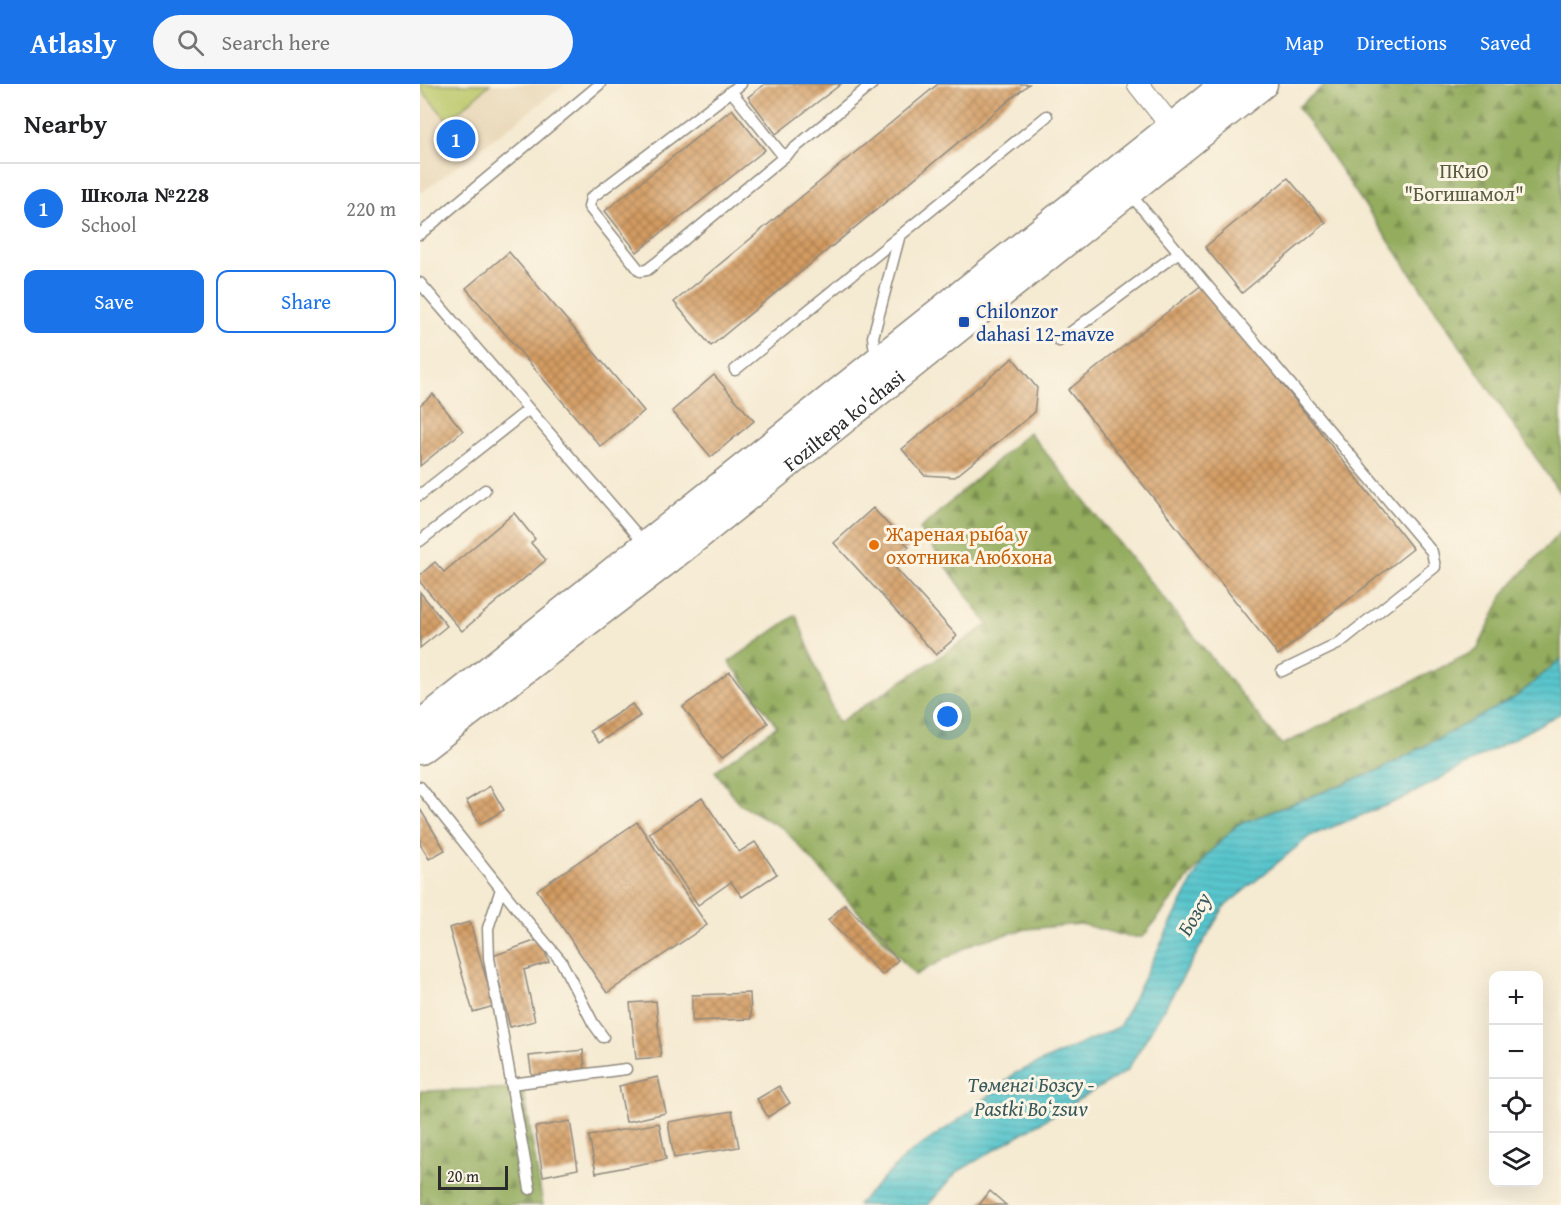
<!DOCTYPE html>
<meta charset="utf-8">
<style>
:root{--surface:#fff;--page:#f6f6f6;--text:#202124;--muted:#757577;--line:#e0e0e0;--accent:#1a73e8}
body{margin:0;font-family:"Gentium Book Plus",serif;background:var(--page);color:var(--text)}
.controls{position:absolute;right:18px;bottom:18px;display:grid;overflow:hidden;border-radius:12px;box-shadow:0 6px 24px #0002}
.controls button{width:54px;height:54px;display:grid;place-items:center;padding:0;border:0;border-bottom:2px solid var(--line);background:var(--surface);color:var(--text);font:30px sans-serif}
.scale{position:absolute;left:18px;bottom:15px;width:70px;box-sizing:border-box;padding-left:6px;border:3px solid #2b2b2b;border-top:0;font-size:16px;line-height:21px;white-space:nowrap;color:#2b2b2b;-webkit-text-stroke:4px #fcf5e5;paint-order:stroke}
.you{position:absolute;left:528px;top:633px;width:21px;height:21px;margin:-15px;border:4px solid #fff;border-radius:50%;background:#1a73e8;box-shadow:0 0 0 9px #1a73e833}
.badge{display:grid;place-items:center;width:39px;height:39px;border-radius:50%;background:var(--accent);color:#fff;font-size:20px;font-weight:700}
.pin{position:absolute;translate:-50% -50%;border:3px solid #fff;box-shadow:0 2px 6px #0006}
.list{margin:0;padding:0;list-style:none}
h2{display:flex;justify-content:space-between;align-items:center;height:78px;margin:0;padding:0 24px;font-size:26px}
h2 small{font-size:20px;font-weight:400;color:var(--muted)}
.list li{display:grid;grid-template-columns:39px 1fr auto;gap:18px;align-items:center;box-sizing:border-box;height:90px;padding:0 24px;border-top:2px solid var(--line)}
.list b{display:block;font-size:22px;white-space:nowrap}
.list p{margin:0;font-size:20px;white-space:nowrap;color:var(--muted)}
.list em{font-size:20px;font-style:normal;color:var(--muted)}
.actions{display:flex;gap:12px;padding:18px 24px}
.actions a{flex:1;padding:14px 0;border:2px solid var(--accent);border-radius:12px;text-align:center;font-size:21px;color:var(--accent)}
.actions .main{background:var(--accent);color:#fff}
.icon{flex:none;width:33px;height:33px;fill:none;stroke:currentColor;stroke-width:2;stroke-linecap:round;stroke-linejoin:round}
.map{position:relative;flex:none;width:1141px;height:1121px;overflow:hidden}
header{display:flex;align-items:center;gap:36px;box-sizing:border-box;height:84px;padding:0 30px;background:var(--accent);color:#fff}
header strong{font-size:28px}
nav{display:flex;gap:33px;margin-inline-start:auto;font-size:21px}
.search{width:420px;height:54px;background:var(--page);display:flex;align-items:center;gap:15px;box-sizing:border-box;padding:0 21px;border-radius:33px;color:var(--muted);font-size:22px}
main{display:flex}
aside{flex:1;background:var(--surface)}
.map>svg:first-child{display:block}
.built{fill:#ead9ba}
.grass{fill:#bac769;stroke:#72794a;stroke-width:1.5}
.forest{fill:url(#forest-firs);stroke:#5f6c44;stroke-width:1.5}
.water{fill:url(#water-rules);stroke:#42787c;stroke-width:1.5}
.building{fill:url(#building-cross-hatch)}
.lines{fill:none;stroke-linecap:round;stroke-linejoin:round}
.service-casing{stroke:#908a7e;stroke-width:13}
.minor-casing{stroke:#908a7e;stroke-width:23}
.secondary-casing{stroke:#908a7e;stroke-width:31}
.service{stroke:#fff;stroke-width:10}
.minor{stroke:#fff;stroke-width:21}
.secondary{stroke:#fff;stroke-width:28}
.transit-dot{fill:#1a4fb4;stroke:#fcf5e5;stroke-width:2}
.food-dot{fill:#e8710a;stroke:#fcf5e5;stroke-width:2}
.labels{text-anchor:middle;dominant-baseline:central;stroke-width:6;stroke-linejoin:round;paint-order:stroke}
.park-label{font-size:20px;fill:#565a3e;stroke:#fcf5e5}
.transit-label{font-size:20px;fill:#164399;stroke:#fcf5e5;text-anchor:start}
.street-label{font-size:20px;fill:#2b2b2b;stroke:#fcf5e5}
.food-label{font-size:20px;fill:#c56008;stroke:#fcf5e5;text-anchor:start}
.water-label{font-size:21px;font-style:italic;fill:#38595b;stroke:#fcf5e5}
</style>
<header>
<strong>Atlasly</strong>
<div class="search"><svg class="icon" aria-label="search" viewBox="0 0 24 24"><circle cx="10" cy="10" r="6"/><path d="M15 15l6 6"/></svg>Search here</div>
<nav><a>Map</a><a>Directions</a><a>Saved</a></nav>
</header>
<main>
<aside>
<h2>Nearby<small></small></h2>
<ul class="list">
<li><span class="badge">1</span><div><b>Школа №228</b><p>School</p></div><em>220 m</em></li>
</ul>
<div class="actions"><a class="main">Save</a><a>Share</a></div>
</aside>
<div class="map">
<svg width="1141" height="1121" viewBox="0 0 1141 1121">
<defs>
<pattern id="forest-firs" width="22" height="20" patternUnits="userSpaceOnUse" patternTransform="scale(1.5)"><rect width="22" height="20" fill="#93ac5d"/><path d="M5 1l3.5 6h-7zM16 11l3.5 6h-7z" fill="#788c4d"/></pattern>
<pattern id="water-rules" width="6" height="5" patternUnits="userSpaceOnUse" patternTransform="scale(1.5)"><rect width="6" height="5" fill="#58c5cc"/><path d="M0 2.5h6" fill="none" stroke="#4da9af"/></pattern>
<pattern id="building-cross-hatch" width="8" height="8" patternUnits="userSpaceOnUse" patternTransform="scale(1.5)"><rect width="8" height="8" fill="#d39b62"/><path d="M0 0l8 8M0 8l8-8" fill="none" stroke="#ab7f51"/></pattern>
</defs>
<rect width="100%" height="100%" fill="#fcf5e5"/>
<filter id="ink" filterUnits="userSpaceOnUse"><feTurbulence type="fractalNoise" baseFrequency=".0167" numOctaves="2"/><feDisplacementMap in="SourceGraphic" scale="12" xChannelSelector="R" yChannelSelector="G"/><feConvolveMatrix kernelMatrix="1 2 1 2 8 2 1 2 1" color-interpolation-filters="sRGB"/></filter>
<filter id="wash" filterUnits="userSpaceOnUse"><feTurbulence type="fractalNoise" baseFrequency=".008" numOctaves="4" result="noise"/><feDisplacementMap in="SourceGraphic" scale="24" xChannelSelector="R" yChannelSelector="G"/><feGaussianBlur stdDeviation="1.35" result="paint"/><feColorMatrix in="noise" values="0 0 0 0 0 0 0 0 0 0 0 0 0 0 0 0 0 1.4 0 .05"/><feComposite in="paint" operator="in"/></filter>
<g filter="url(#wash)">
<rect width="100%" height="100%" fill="#f5ead2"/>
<path class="built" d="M0,0H146L0,110Z"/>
<path class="grass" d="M0,0H70L28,37L0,4Z"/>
<g class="forest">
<path d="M906,0H1141V411L878,23Z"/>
<path d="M609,348L862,661L1057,566L1084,509L1141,447V575L1096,613L960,686L819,740L823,735L784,774L723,853H708L661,840L607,845L556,858L495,891L364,745L319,720L295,687L357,642L309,578L376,531L418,639L568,541L500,445Z"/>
<path d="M103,1004L123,1121H0V1007Z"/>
</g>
<path class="water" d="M1141,575V629L982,715L890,752L804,823L707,987L537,1088L508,1121H437L487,1071L550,1028L594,990L699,943L784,774L817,741L960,686L1096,613Z"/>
<g id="blocks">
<g class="building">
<path d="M345,0H421L356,50L328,13Z"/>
<path d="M518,0H609L291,262L254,218Z"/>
<path d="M312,25L345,66L217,168L185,127Z"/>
<path d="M868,94L906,139L822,209L785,163Z"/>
<path d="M89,168L224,327L181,363L46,204Z"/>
<path d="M783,200L993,465L858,571L648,306Z"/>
<path d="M593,274L617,304L614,329L535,393L504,391L482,365Z"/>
<path d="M294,291L334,337L291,373L252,327Z"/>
<path d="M13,310L43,347L0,382V321Z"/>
<path d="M453,424L489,463L471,479L537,552L516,571L414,459Z"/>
<path d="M94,429L115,455L111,459L126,476L42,547L0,498V491L15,478L24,488Z"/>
<path d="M0,508L27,542L0,564Z"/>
<path d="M310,588L348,639L301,675L263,623Z"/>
<path d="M212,620L220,632L179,659L170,647Z"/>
<path d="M70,702L84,726L60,740L46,717Z"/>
<path d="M282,714L319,768L335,758L357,790L322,813L311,798L278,821L229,749Z"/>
<path d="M0,725L25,766L9,775L0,760Z"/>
<path d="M217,738L287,841L187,909L117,806Z"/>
<path d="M425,820L478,876L462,891L408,836Z"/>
<path d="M50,838L74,922L53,928L29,844Z"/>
<path d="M120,855L129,878L104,886L115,937L90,943L73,872Z"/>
<path d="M330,909L331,935L272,937V911Z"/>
<path d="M236,917L241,973L216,975L210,919Z"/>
<path d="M163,966L165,987L112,993L109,972Z"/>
<path d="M238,993L246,1029L206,1038L199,1002Z"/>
<path d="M359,1002L370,1019L348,1033L337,1015Z"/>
<path d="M312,1027L319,1063L254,1074L248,1038Z"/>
<path d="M150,1037L158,1085L123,1092L115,1043Z"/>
<path d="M239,1039L246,1075L176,1089L169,1052Z"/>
<path d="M570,1107L586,1121H559Z"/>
</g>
</g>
</g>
<g filter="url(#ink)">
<use href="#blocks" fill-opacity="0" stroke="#908a7e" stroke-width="1.5"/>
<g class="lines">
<defs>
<g id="service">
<path d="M321,0L171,114L169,123L220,187L227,186L236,179L452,0"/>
<path d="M311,7L364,73"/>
<path d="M710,110L1012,468L1015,483L918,560L862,587"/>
<path d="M0,150L180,0"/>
<path d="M0,199L226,461"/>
<path d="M639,257L759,168"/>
<path d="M456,275L453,253L479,154"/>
<path d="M315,286L627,32"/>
<path d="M0,411L108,326"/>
<path d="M0,457L65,406"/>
<path d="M0,703L102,831L141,877L173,939L183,953"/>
<path d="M81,805L68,844L69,874L110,1105"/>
<path d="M91,1000L206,985"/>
</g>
<path id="minor" d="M718,0L752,43"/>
<g id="secondary">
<path d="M0,641L806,0"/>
<path id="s1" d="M0,666L249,475L843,0"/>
</g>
</defs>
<use href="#service" class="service-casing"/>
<use href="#minor" class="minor-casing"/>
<use href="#secondary" class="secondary-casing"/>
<use href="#service" class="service"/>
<use href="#minor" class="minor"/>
<use href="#secondary" class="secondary"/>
</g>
</g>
<rect class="transit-dot" x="538" y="232" width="12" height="12" rx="3"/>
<circle class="food-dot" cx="454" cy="461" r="6"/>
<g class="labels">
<g class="park-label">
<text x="1044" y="86">ПКиО<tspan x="1044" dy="23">"Богишамол"</tspan></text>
</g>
<g class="transit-label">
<text x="556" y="226">Chilonzor<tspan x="556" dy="23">dahasi 12-mavze</tspan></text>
</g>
<g class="street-label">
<text stroke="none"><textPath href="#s1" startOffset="537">Foziltepa ko'chasi</textPath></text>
</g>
<g class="food-label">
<text x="466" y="449">Жареная рыба у<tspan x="466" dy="23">охотника Аюбхона</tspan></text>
</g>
<g class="water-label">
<text transform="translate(774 830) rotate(-60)">Бозсу</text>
<text x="611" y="1000">Төменгі Бозсу -<tspan x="611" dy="24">Pastki Boʻzsuv</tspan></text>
</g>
</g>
</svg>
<div class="controls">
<button>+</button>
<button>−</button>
<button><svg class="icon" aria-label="locate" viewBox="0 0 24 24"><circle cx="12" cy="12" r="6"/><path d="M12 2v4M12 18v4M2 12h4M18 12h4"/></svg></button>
<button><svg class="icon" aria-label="layers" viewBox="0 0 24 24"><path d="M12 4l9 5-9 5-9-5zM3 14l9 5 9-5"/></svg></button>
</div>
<div class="scale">20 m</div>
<div class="you"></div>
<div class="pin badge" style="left:36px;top:55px">1</div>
</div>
</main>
